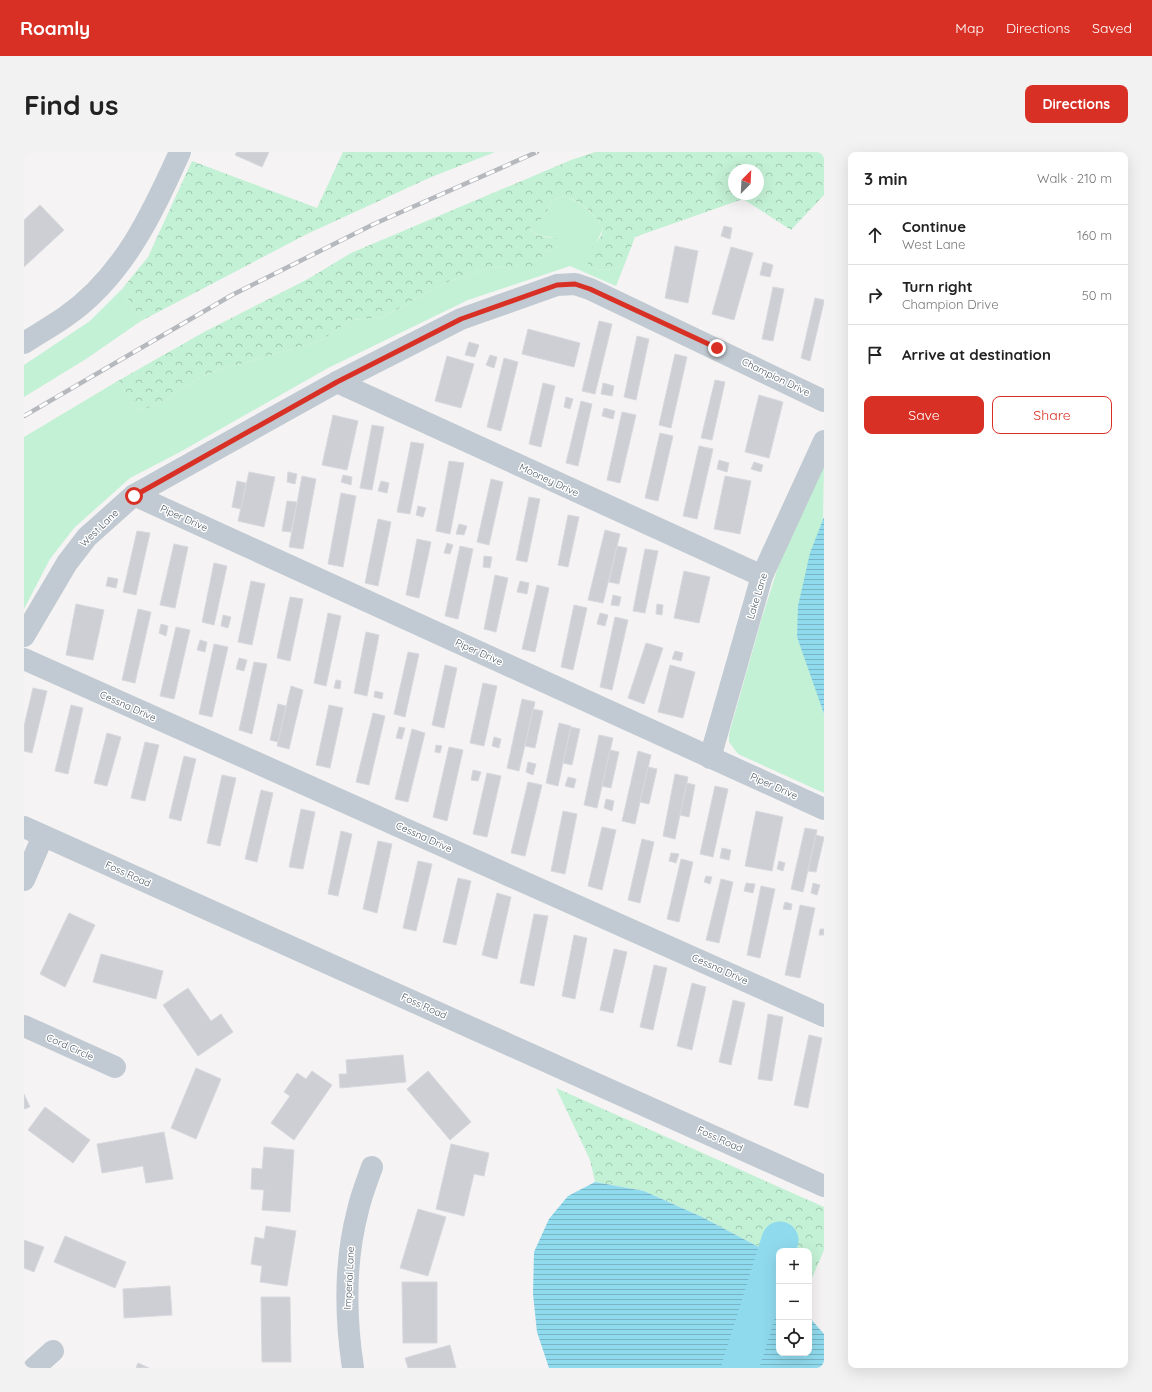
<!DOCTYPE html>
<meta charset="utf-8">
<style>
:root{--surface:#fff;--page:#f2f2f2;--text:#222;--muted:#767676;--line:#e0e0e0;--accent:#d93025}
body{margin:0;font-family:Quicksand,sans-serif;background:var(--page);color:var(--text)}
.controls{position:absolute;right:12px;bottom:12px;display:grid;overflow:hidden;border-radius:8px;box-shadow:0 4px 16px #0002}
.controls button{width:36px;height:36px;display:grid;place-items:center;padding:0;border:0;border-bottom:1px solid var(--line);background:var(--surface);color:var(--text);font:20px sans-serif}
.compass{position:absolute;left:704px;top:12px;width:36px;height:36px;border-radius:50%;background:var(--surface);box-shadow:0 4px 16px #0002;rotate:24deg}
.stop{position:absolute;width:12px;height:12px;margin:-9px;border:3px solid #d93025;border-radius:50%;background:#fff}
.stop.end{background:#d93025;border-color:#fff;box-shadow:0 1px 4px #0008}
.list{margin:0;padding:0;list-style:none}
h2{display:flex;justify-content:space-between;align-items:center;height:52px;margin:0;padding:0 16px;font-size:17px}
h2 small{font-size:13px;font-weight:400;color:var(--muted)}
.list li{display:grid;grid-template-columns:26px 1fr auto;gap:12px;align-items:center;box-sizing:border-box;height:60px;padding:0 16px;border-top:1px solid var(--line)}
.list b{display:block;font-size:15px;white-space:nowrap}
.list p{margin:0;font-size:13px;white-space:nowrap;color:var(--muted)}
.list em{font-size:13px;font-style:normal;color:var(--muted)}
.actions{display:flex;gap:8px;padding:12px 16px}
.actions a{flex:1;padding:9px 0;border:1px solid var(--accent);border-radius:8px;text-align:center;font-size:14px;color:var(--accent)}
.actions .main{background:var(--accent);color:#fff}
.icon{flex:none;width:22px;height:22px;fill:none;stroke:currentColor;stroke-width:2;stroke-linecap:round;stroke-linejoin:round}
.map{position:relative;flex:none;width:800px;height:1216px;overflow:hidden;border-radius:8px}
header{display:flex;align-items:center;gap:24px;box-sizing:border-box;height:56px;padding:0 20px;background:var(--accent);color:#fff}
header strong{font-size:19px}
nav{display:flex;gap:22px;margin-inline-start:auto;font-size:14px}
.intro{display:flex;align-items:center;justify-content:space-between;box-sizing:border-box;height:96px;padding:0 24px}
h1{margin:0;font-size:28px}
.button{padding:10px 18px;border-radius:8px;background:var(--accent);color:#fff;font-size:14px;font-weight:700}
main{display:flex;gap:24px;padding:0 24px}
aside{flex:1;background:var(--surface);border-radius:8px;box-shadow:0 4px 16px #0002}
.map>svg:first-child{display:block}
.grass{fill:#c3f1d5}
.forest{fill:url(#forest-crowns);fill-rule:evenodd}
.water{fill:url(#water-rules)}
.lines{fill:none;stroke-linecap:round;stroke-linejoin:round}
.river{stroke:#90daee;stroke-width:37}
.building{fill:#cdcfd5;stroke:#d7d9de}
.minor{stroke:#c1cad2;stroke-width:22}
.tertiary{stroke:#c1cad2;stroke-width:22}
.rail-casing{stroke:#b5b8bd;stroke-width:4.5}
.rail{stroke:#fff;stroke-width:3;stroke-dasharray:9;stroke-linecap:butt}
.route{stroke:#d93025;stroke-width:5}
.labels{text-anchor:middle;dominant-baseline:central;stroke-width:3;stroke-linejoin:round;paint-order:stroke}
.street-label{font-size:10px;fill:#4a5661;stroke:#fff}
</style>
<header>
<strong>Roamly</strong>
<nav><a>Map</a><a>Directions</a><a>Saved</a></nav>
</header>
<div class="intro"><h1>Find us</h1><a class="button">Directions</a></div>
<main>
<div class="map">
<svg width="800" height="1216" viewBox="0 0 800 1216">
<defs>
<pattern id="forest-crowns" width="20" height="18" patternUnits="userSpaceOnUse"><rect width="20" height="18" fill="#c3f1d5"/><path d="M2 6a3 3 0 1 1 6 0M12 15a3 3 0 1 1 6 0" fill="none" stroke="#a0c6b0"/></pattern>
<pattern id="water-rules" width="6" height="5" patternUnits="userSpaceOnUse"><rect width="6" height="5" fill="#90daee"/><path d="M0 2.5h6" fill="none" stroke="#78b4c4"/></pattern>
</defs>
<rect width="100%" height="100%" fill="#f5f3f3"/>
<g class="grass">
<path d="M540,44C556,50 572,62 579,77L572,91L565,114C578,120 586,118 600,114L592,134L546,114L444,148L304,216L156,300L106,326L50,376L26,407L0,457V285L92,230L100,237L110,256L118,258L134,252L177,225L195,218L296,189L327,168L359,165L421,131L464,116L480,115L487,118L517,106L520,100L533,97L528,85C520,84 512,84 506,77L507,72C520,68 523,61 527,49Z"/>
<path d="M98,137L117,169L62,207L0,245V213L66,169Z"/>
<path d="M800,312L796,550L800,562V641L714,602L705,590V582L737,469L755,412Z"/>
</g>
<g class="forest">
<path d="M319,0H471L405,26L283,82L117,169L98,137L124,105L168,9L293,56Z"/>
<path d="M571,0H800V43L767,78L719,47L611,85L600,114C586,118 578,120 565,114L561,105L577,84L579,77C572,62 556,49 540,44L527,49C523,61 520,68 507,73L506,77C513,86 525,84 535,87L537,92L533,97L520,100L515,111L511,114L487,118L480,115L464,116L421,131L359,165L327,168L296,189L195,218L177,225L134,252L118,258L110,256L100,237L92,230L180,180L284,127L327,101L547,8ZM710,18H734V42H710Z"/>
<path d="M532,936L800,1055V1098L785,1133V1099H755V1113L748,1102L678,1065L620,1039L571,1030L566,1008Z"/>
</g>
<g class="water">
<path d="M800,365V562L773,485L774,454L786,401Z"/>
<path d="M571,1030L620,1039L678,1065L748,1102L755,1113V1201H785V1165L800,1182V1216H525L513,1180L509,1142L510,1100L525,1067L544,1044Z"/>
</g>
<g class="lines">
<path class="river" d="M716,1216L756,1088L751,1106"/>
</g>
<g class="building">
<path d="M213,0H245L238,15L211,3Z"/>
<path d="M16,53L40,78L0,115V68Z"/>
<path d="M700,74L708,76L706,87L697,84Z"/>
<path d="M651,94L674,99L664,151L641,146Z"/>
<path d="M707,95L729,101L710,168L688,162Z"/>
<path d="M739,110L749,113L746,125L736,123Z"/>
<path d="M749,135L760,137L749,189L738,187Z"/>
<path d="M791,146L800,148V150L786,209L777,206Z"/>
<path d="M575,169L588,172L571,242L558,239Z"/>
<path d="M504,177L556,191L550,215L498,202Z"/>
<path d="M613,184L625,187L612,248L600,245Z"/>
<path d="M445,190L455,193L451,205L441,203Z"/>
<path d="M651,202L663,205L647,276L635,273Z"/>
<path d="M466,203L473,205L470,216L462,213Z"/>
<path d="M423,204L450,212L437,256L411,249Z"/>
<path d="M480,206L494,210L477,279L463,275Z"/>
<path d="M691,228L701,230L688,288L677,286Z"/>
<path d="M519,231L531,234L517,295L505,292Z"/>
<path d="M579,231L590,234L588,244L577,242Z"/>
<path d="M735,243L759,250L745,306L721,300Z"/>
<path d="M542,245L549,247L546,257L540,255Z"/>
<path d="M557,249L568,252L554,314L542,311Z"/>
<path d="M580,256L591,259L589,267L578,264Z"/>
<path d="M598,260L612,263L596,331L583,328Z"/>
<path d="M309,263L334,269L323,318L298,313Z"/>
<path d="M348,273L360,275L348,338L336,336Z"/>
<path d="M636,281L649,284L634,349L621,346Z"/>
<path d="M387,290L400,292L386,362L373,360Z"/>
<path d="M675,294L689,297L673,367L659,364Z"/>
<path d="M695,308L705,311L703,320L693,317Z"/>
<path d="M425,309L440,311L426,382L412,379Z"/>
<path d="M730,310L739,313L737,320L727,317Z"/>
<path d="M225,320L251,325L240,375L214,369Z"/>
<path d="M264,320L273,322L271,332L263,330Z"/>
<path d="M319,323L328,325L327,333L317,330Z"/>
<path d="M278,324L292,327L279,397L265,395Z"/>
<path d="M701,324L727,329L716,382L690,377Z"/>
<path d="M467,327L479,330L465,393L453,390Z"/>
<path d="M213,329L222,331L217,357L208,355Z"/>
<path d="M357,329L365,331L363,341L354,339Z"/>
<path d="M317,341L332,344L319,415L304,412Z"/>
<path d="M505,345L516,347L503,410L492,408Z"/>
<path d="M263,349L273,350L267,380L258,379Z"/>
<path d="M394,354L402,356L399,365L392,363Z"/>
<path d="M544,363L555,365L544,415L534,413Z"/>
<path d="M354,367L367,370L354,434L341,431Z"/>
<path d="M435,372L443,374L440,383L432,382Z"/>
<path d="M581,378L596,382L579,451L564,448Z"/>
<path d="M113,379L126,381L112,443L99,440Z"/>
<path d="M393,387L407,390L395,446L382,443Z"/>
<path d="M423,391L429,393L426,402L420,401Z"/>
<path d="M150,392L164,395L151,456L136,453Z"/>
<path d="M436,394L449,397L434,467L421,464Z"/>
<path d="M593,394L603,396L595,432L585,430Z"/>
<path d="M621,397L634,399L621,461L609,459Z"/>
<path d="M460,404L468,405L466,416L459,415Z"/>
<path d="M190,411L203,414L190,473L178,470Z"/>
<path d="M660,419L686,425L675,471L650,466Z"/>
<path d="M471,423L484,426L472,480L460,477Z"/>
<path d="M84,425L94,427L92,436L82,434Z"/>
<path d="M227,429L241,432L228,493L214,490Z"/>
<path d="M496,429L505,431L503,442L493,440Z"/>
<path d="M513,433L525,436L511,500L498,497Z"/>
<path d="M589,443L597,445L595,454L587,453Z"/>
<path d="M266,445L279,447L266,509L253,506Z"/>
<path d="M52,452L80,458L69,508L42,503Z"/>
<path d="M633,452L639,453L638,463L632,462Z"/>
<path d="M550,453L563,456L549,518L537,515Z"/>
<path d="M114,457L127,460L111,531L98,528Z"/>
<path d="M304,461L317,464L302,534L290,531Z"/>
<path d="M576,461L584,463L581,474L573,472Z"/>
<path d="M199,463L207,465L204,476L197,474Z"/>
<path d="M591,465L604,468L588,538L576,535Z"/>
<path d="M137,472L144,474L142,484L135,481Z"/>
<path d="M152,475L166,478L150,547L136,544Z"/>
<path d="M342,480L355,483L343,544L330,541Z"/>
<path d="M176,488L183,490L181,500L173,498Z"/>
<path d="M622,491L639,496L620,552L604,546Z"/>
<path d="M190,492L204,495L188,565L175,562Z"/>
<path d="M651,499L659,501L657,509L648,507Z"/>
<path d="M384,500L395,502L381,565L370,562Z"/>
<path d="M215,506L223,508L220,519L212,517Z"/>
<path d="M230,510L243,512L228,582L215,578Z"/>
<path d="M421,513L433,516L420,576L408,573Z"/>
<path d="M646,513L671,520L659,566L634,560Z"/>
<path d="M312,528L317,529L316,537L310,536Z"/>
<path d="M459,531L473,534L460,594L446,591Z"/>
<path d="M267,534L279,538L265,597L253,594Z"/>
<path d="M9,536L23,539L8,601L0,599V574Z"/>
<path d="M351,539L359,541L358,547L350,545Z"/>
<path d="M498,547L511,550L495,619L483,616Z"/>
<path d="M254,552L262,554L254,590L246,588Z"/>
<path d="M47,553L59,556L44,622L31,619Z"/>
<path d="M305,553L319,556L306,616L292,613Z"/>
<path d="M509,557L519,559L511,596L501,594Z"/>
<path d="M349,561L361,564L345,633L332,630Z"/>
<path d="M535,571L547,574L534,634L522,631Z"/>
<path d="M375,575L381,576L378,587L372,586Z"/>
<path d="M547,575L556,577L548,613L539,611Z"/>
<path d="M388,577L401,581L384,650L371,647Z"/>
<path d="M83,581L97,585L83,634L70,631Z"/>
<path d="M575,583L589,586L573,656L560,653Z"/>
<path d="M470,585L477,587L475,596L468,594Z"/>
<path d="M121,590L135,593L121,649L107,646Z"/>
<path d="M412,593L418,594L416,601L411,600Z"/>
<path d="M425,595L439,598L423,669L409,665Z"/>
<path d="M586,598L595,600L587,636L578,634Z"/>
<path d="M614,599L627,603L611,672L598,669Z"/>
<path d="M160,604L172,607L157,669L145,666Z"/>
<path d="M504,610L512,612L509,623L502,620Z"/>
<path d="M624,615L633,617L625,652L616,650Z"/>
<path d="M449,618L457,620L454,629L447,628Z"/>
<path d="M463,621L477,624L463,685L449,682Z"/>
<path d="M651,622L664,625L651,687L639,684Z"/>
<path d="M198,623L212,626L196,694L183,691Z"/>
<path d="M544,625L552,627L550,636L541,634Z"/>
<path d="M504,630L518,633L501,704L487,701Z"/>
<path d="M663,631L671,633L665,665L656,663Z"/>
<path d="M691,634L704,637L689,705L676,702Z"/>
<path d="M237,638L249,641L233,710L221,707Z"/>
<path d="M582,647L590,649L588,659L580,656Z"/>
<path d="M277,657L291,660L279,717L265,715Z"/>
<path d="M539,659L553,662L541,722L527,719Z"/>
<path d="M732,659L759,665L748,719L721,714Z"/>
<path d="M578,675L592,678L578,738L564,734Z"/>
<path d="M781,676L793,678L779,740L767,737Z"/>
<path d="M317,679L328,682L314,744L304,742Z"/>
<path d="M792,683L800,685V686L792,720L784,719Z"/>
<path d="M618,687L630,690L616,751L604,748Z"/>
<path d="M354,689L368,692L353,761L339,757Z"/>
<path d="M698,696L707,698L705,708L696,706Z"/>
<path d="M647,701L655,702L652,711L645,709Z"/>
<path d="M657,707L669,710L655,770L643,767Z"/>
<path d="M394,709L408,712L392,779L379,776Z"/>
<path d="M755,709L761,711L759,719L753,717Z"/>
<path d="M682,724L688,725L686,732L680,730Z"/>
<path d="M434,726L447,729L432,793L419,790Z"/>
<path d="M697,727L709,730L695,791L682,788Z"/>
<path d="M722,731L731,732L729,741L720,739Z"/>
<path d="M789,731L796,733L793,743L787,741Z"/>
<path d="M737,734L751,737L736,806L723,803Z"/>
<path d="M473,741L487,745L473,807L458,803Z"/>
<path d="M761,750L768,752L767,758L759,757Z"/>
<path d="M776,753L791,756L776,826L761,823Z"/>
<path d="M45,761L71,773L41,835L16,822Z"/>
<path d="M510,762L524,764L510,834L496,831Z"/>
<path d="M796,777H800V783H795Z"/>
<path d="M550,783L563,786L551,847L538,844Z"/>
<path d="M590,797L603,800L589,861L576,858Z"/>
<path d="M77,802L139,819L132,847L69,830Z"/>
<path d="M630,813L643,816L629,878L616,875Z"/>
<path d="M668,831L682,835L668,898L653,894Z"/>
<path d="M164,836L187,869L197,862L209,880L174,904L139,853Z"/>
<path d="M709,848L721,851L707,913L695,910Z"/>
<path d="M744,862L759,865L748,929L734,927Z"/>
<path d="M785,883L798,886L784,956L770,953Z"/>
<path d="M379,903L382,930L316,936L315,922H323L322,908Z"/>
<path d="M172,916L197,927L172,987L147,976Z"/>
<path d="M288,919L308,933L270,988L247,971L266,944L260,940L273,921L282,927Z"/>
<path d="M404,919L447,970L426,988L383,937Z"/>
<path d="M0,942L6,955L0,957Z"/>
<path d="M21,955L66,988L49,1011L4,978Z"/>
<path d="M140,980L149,1027L122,1031L119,1014L78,1021L73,992Z"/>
<path d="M427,992L465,1001L460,1024L450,1022L440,1064L412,1057Z"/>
<path d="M240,995L270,998L266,1060L238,1058L240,1038L227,1037L228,1016L238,1017Z"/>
<path d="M394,1057L422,1065L404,1124L376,1116Z"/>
<path d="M242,1074L272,1079L263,1134L236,1130L238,1114L227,1112L231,1085L240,1087Z"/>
<path d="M41,1084L102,1110L91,1136L30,1110Z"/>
<path d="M0,1088L20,1095L10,1120L0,1116Z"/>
<path d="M378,1130H413V1191H379Z"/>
<path d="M146,1134L148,1163L100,1166L99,1137Z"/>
<path d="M237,1145H266L267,1210H238Z"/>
<path d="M426,1193L432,1216H384L381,1206Z"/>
<path d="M114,1211L125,1216H112Z"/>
</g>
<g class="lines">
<g class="minor">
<path d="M313,230L738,424"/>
<path d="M110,343L800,657"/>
<path d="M0,484L43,411L63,385L110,343L313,230L437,167L533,133L551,132L566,137L800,249"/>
<path d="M0,507L800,864"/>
<path d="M686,606L738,424L800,289"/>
<path d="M0,728L19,684"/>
<path d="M0,874L91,915"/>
<path d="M10,1216L29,1199"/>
<path d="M329,1216C321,1163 320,1111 334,1058C337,1044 343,1029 348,1015"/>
</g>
<g class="tertiary">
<path d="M0,191C14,182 28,174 41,165C99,125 128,62 156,0"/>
<path d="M0,675L800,1034"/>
</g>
<defs>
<path id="rail" d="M0,264L208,143L350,72L513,0"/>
</defs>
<use href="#rail" class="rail-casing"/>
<use href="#rail" class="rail"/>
</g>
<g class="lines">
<path class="route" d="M110,344L313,230L437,167L533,133L551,132L566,137L693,196"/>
</g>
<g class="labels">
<g class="street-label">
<text transform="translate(752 225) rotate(26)">Champion Drive</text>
<text transform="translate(525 328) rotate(25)">Mooney Drive</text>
<text transform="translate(160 366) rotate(24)">Piper Drive</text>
<text transform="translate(75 376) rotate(-44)">West Lane</text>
<text transform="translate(733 444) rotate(-73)">Lake Lane</text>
<text transform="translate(455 500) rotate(24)">Piper Drive</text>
<text transform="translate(104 554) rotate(24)">Cessna Drive</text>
<text transform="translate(750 634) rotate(24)">Piper Drive</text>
<text transform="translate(400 685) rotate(24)">Cessna Drive</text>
<text transform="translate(104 722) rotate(24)">Foss Road</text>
<text transform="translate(696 817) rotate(24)">Cessna Drive</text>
<text transform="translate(400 854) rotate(24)">Foss Road</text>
<text transform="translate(46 895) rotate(24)">Cord Circle</text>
<text transform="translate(696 987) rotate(24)">Foss Road</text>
<text transform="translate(325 1126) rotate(-87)">Imperial Lane</text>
</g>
</g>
</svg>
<div class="controls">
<button>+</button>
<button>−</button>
<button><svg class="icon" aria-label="locate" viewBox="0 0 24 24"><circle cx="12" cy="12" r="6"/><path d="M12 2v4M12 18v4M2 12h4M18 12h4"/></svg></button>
</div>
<svg class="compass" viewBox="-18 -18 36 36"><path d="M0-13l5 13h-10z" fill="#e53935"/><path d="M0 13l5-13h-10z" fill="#767676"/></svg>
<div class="stop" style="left:110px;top:344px"></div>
<div class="stop end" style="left:693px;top:196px"></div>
</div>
<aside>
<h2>3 min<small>Walk · 210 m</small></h2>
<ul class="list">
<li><svg class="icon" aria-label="ahead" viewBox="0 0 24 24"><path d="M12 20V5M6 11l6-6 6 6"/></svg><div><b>Continue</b><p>West Lane</p></div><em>160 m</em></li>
<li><svg class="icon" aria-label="right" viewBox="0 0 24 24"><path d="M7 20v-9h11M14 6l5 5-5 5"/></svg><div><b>Turn right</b><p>Champion Drive</p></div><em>50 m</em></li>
<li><svg class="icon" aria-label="arrive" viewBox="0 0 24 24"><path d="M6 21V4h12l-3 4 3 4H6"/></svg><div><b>Arrive at destination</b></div></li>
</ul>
<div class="actions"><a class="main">Save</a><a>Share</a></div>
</aside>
</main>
